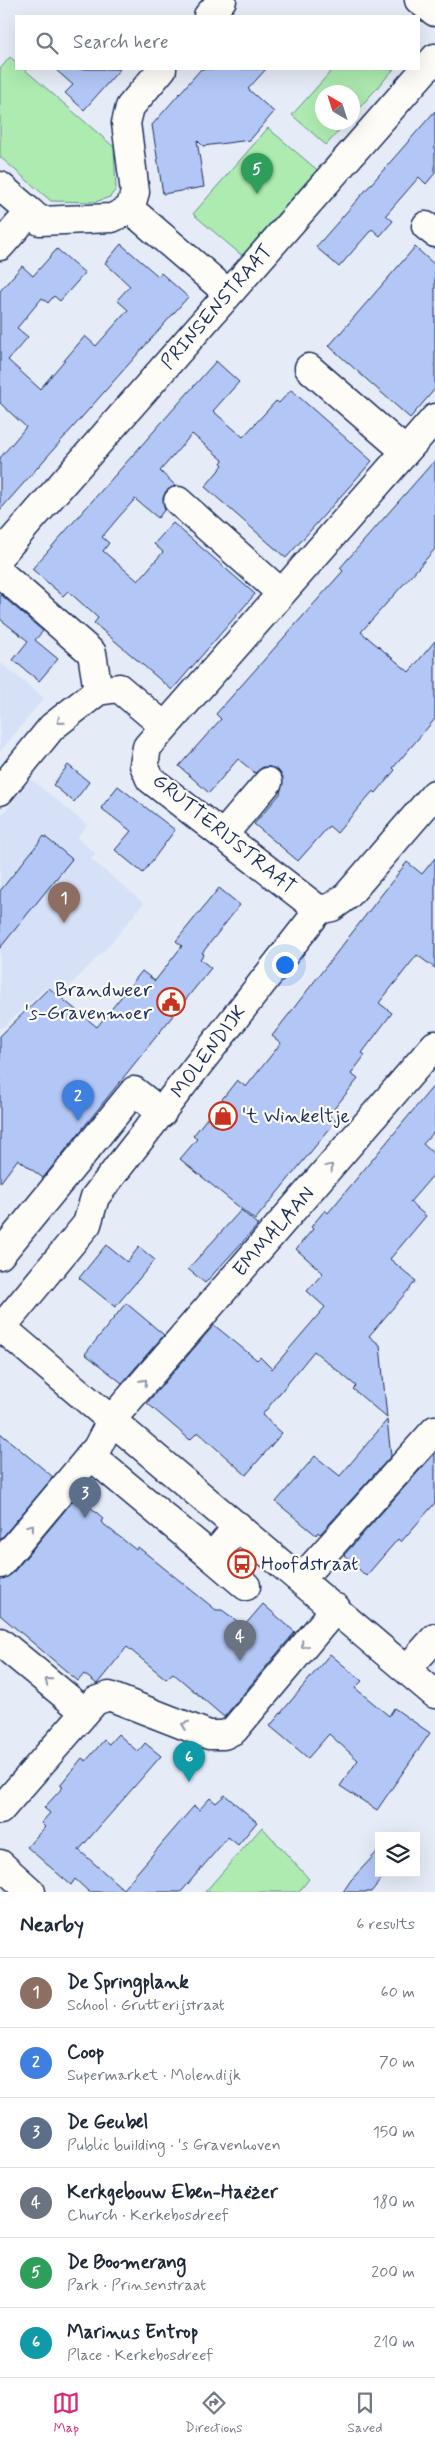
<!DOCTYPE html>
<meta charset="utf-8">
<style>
:root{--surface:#fff;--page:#f2f2f3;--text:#1f2937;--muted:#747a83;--line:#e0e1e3;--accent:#db2777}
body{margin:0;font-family:Mynerve,sans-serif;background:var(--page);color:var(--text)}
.controls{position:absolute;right:15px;bottom:15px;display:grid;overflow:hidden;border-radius:0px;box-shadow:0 5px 20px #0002}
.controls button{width:45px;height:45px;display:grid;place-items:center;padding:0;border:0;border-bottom:1px solid var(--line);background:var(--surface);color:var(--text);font:25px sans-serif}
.compass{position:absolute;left:315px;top:85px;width:45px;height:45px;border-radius:50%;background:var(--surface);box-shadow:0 5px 20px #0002;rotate:321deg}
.you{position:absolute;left:284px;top:964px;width:18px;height:18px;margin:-12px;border:4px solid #fff;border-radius:50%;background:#1a73e8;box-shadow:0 0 0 8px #1a73e833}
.badge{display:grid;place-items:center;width:32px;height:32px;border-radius:50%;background:var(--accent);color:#fff;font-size:16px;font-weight:700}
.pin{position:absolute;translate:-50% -41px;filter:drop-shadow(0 1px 2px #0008)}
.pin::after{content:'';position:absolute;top:26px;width:18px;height:15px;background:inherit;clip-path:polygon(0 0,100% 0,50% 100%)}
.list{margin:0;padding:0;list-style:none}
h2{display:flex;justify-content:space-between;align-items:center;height:65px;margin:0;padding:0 20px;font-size:21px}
h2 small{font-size:16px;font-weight:400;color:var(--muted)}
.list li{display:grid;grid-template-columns:32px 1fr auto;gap:15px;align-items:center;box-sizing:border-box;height:70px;padding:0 20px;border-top:1px solid var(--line)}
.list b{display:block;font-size:19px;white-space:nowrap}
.list p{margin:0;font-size:16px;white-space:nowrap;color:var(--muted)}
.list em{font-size:16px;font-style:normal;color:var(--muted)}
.icon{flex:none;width:28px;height:28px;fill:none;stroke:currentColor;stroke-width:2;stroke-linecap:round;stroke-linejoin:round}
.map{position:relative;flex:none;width:435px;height:1892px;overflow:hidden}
.search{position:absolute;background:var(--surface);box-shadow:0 5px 20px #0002;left:15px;right:15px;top:15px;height:55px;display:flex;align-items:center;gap:12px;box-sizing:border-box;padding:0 18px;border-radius:0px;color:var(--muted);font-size:19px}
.sheet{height:485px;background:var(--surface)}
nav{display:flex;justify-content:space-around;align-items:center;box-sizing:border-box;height:70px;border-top:1px solid var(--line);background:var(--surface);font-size:14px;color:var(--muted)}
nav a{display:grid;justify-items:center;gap:2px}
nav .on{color:var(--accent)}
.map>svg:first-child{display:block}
.built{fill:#d6e1f7}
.green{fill:#adebb1;stroke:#648d88}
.building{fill:#b2c7f6;stroke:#1b2f5e}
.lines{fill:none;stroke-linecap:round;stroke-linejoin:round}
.minor-casing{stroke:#1b2f5e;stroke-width:31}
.minor{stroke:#fdfcf7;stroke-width:28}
.oneway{stroke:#8c96aa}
.labels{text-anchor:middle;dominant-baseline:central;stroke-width:4.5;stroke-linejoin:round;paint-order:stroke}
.street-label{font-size:20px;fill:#1b2f5e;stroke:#fdfcf7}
.poi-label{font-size:20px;fill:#1b2f5e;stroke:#fdfcf7;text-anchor:start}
</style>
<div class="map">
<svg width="435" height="1892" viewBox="0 0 435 1892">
<rect width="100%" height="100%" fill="#e6ecf7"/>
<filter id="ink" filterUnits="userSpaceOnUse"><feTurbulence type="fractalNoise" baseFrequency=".02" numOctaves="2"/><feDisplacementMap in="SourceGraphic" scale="10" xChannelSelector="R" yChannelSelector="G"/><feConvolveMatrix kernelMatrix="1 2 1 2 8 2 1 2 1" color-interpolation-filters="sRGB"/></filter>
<g filter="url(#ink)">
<g class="built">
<path d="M0,662L44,698L0,752Z"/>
<path d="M31,779L87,825L77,838L95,853L91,859L144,903L111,943L61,995L48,986L0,1030V817Z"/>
</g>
<g class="green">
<path d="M10,57L16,62V69H24L114,147L116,189L110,197L95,202L51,201L0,157V69Z"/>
<path d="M333,69H394L353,115L352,92H322V122L346,123L326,145L292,115Z"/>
<path d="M268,128L322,174L246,259L193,214Z"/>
<path d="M262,1827L309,1879L299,1892H205Z"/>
</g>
<g class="building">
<path d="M55,69H120L84,110L65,93L73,85Z"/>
<path d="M201,69H266L248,89L274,112L250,140L203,146L197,140L204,187L163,194L152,125Z"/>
<path d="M435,111V173L426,184L419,177L386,215L393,221L380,236L372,229L339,267L316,247Z"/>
<path d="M121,244L158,276L161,273L188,297L0,510V458L26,427L0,403V291L22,266L33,276L57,249L85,273L60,301L54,296L48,303L42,298L17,328L28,337L8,360L40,389L85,336L96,346L128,310L117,300L130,286L105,263Z"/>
<path d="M415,247L435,265V389L410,418L329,346Z"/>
<path d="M216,361L239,382L213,411L243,437L276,401L279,403L291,390L372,461L286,558L205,487L223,465L221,463L223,460L192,434L160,471L176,486L166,491L163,498L165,509L158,518L135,499L118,518L102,537L109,543L103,551L138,581L163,552L154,544L173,523L255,594L172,690L94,623L98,618L68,591L63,596L32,569Z"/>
<path d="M435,460V549L361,632L409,672L435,641V719L393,768L395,770L376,793L373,791L337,833L329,826L298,861L254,824L280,794L283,777L278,770L270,767H263L255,773L238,759L209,793L179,766L221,719L216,714L343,571L340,568Z"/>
<path d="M0,594L43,631L35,640L58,659L39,681L13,660L28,641L0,619Z"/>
<path d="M68,765L89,782L74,802L53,785Z"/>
<path d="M118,786L175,830L143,873L115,850L131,831L101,808Z"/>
<path d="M44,836L72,859L0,948V891Z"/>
<path d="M435,858V968L417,955L379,1003L392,1013L362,1053L365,1055L351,1074L358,1079L329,1115L336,1121L255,1220L180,1159L197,1139L193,1136L237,1080L246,1087L281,1043L272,1036L407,862L422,874Z"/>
<path d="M219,888L240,905L202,953L204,954L200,959L211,968L43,1178L18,1159L0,1183V1036L49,988L97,1027L142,971L155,981L182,946L176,941Z"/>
<path d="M435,1084V1131L423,1144L435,1155V1173L410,1202L426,1216L390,1259L416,1281L369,1336L380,1345L387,1418L353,1389L356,1386L314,1351L262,1415L282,1433L246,1475L198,1432L190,1440L147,1403L214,1325L257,1360L260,1357L272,1369L325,1307L307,1291L323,1273L296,1249L313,1229L311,1227L325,1210L328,1213Z"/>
<path d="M241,1210L258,1225L205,1283L188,1269Z"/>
<path d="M106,1245L127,1262L139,1247L155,1260L115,1307L79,1278Z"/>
<path d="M126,1303L164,1335L122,1383L85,1354Z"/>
<path d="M387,1420L391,1456L320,1534L318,1532L316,1535L276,1502L315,1456L340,1476Z"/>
<path d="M0,1433L53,1477L0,1540Z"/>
<path d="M435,1453V1503L401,1542L398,1539L366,1576L344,1555Z"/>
<path d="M77,1496L103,1518L101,1522L136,1550L138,1547L216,1610H222L244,1626L263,1604L295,1632L224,1717L173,1673L166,1679L127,1647L97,1684L84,1674L78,1681L0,1615V1579L12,1574Z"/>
<path d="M330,1654L362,1681L355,1688L389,1716L394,1708L430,1733L377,1810L340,1786L358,1760L329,1734L308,1758L270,1726Z"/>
<path d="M118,1734L138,1752L145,1743L161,1756L79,1850L123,1889L194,1806L199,1810L210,1798L216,1803L225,1795L257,1822L238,1845L228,1837L181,1892H89L75,1879L71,1885L27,1847L45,1827L41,1823L50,1813L44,1808L63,1787L60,1785L82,1758L86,1761L104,1740L109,1744Z"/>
<path d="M379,1850V1874L383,1877L371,1892H343L351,1880Z"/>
</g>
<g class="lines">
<defs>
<g id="minor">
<path d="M419,0L435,12"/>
<path d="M208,16L222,0"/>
<path d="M0,186L30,212"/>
<path d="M130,209L222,288"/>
<path d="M426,226L435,233"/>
<path d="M0,246L30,212L40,221L112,218L130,209L135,192L126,123L130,107L162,69"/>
<path d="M309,368L405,451"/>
<path d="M178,501L281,593"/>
<path d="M0,555L435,58"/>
<path d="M0,573L92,653L98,691"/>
<path d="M0,791L52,727L98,691L119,688L164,726"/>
<path d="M223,835L268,782"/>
<path d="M319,910L150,779L144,765L147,747L435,418"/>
<path d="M0,1255L134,1091L162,1113"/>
<path d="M0,1326L435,1694"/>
<path d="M2,1327L87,1224L95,1197L319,910L332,907L347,896L435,794"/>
<path d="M90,1455L212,1557"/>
<path d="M238,1526L212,1557L246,1586"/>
<path d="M0,1564L97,1448L112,1419L435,1045"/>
<path d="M301,1579L435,1430"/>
<path d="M0,1642L85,1712"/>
<path d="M407,1669L435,1638"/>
<path d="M0,1810L95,1701L109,1696L209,1735H224L234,1730L336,1608"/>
<path d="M0,1864L31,1892"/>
</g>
</defs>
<use href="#minor" class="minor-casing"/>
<use href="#minor" class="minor"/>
</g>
<defs><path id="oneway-chevron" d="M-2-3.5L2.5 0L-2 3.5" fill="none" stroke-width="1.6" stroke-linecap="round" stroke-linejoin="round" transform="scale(1.25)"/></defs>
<g class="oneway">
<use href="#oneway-chevron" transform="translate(60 721) rotate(141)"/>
<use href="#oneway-chevron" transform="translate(330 1167) rotate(-49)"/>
<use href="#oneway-chevron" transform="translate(144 1382) rotate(-49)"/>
<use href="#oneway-chevron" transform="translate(31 1527) rotate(-50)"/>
<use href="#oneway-chevron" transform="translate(304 1645) rotate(130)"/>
<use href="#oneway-chevron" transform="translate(48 1681) rotate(-141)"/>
<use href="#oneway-chevron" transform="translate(185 1725) rotate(-159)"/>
</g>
</g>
<defs>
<symbol id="civic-ring" viewBox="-11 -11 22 22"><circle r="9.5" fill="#fdfcf7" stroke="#c8321e" stroke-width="1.5"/><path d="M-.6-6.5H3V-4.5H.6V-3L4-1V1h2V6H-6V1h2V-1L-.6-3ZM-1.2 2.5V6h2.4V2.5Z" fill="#c8321e"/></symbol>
<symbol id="shop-ring" viewBox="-11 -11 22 22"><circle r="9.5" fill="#fdfcf7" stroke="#c8321e" stroke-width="1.5"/><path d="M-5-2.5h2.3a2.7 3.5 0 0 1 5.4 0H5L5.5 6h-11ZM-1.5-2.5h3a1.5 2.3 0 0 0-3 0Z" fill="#c8321e"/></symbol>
<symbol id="bus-ring" viewBox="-11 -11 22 22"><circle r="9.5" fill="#fdfcf7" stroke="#c8321e" stroke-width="1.5"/><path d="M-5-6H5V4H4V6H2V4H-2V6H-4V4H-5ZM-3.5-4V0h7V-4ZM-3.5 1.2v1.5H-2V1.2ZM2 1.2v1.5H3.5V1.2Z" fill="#c8321e"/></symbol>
</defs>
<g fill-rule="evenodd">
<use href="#civic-ring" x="155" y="986" width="32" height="32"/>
<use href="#shop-ring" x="207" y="1100" width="32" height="32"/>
<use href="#bus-ring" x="226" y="1548" width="32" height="32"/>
</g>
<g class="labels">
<g class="street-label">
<text transform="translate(217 307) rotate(-49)">PRINSENSTRAAT</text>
<text transform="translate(224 834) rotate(39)">GRUTTERIJSTRAAT</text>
<text transform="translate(209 1052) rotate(-53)">MOLENDIJK</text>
<text transform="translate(274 1232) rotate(-49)">EMMALAAN</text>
</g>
<g class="poi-label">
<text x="152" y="990" text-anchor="end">Brandweer<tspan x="152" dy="23">'s-Gravenmoer</tspan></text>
<text x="242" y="1116">'t Winkeltje</text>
<text x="261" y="1564">Hoofdstraat</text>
</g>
</g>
</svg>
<div class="controls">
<button><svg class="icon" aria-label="layers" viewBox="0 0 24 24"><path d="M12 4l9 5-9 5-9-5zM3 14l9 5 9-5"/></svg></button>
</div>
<svg class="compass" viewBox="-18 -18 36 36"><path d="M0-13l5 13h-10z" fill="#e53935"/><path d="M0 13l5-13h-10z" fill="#747a83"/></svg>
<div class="you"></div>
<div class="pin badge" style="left:64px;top:923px;background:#8d6e63">1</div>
<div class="pin badge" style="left:78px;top:1121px;background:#3f7fe0">2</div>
<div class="pin badge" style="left:85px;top:1518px;background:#5c6f8a">3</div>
<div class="pin badge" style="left:240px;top:1661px;background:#6b7280">4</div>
<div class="pin badge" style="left:257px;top:194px;background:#2e9e5b">5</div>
<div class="pin badge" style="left:189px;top:1782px;background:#0f9aa8">6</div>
<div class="search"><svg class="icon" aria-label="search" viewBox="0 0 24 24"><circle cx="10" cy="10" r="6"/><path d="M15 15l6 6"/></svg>Search here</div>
</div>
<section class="sheet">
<h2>Nearby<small>6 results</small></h2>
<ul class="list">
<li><span class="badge" style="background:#8d6e63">1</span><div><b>De Springplank</b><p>School · Grutterijstraat</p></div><em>60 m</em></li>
<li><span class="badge" style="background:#3f7fe0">2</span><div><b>Coop</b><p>Supermarket · Molendijk</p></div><em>70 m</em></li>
<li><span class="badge" style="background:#5c6f8a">3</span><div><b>De Geubel</b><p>Public building · 's Gravenhoven</p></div><em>150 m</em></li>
<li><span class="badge" style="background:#6b7280">4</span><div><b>Kerkgebouw Eben-Haëzer</b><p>Church · Kerkebosdreef</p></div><em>180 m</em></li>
<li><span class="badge" style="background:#2e9e5b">5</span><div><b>De Boomerang</b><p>Park · Prinsenstraat</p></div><em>200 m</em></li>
<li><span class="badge" style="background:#0f9aa8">6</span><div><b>Marinus Entrop</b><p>Place · Kerkebosdreef</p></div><em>210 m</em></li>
</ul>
</section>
<nav>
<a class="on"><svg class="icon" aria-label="map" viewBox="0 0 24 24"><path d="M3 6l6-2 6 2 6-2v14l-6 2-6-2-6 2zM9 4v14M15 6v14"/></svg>Map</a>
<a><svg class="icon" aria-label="directions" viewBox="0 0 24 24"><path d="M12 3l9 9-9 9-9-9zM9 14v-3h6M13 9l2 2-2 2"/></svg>Directions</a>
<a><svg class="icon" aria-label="saved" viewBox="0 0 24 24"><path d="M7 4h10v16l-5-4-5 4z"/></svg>Saved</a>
</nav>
